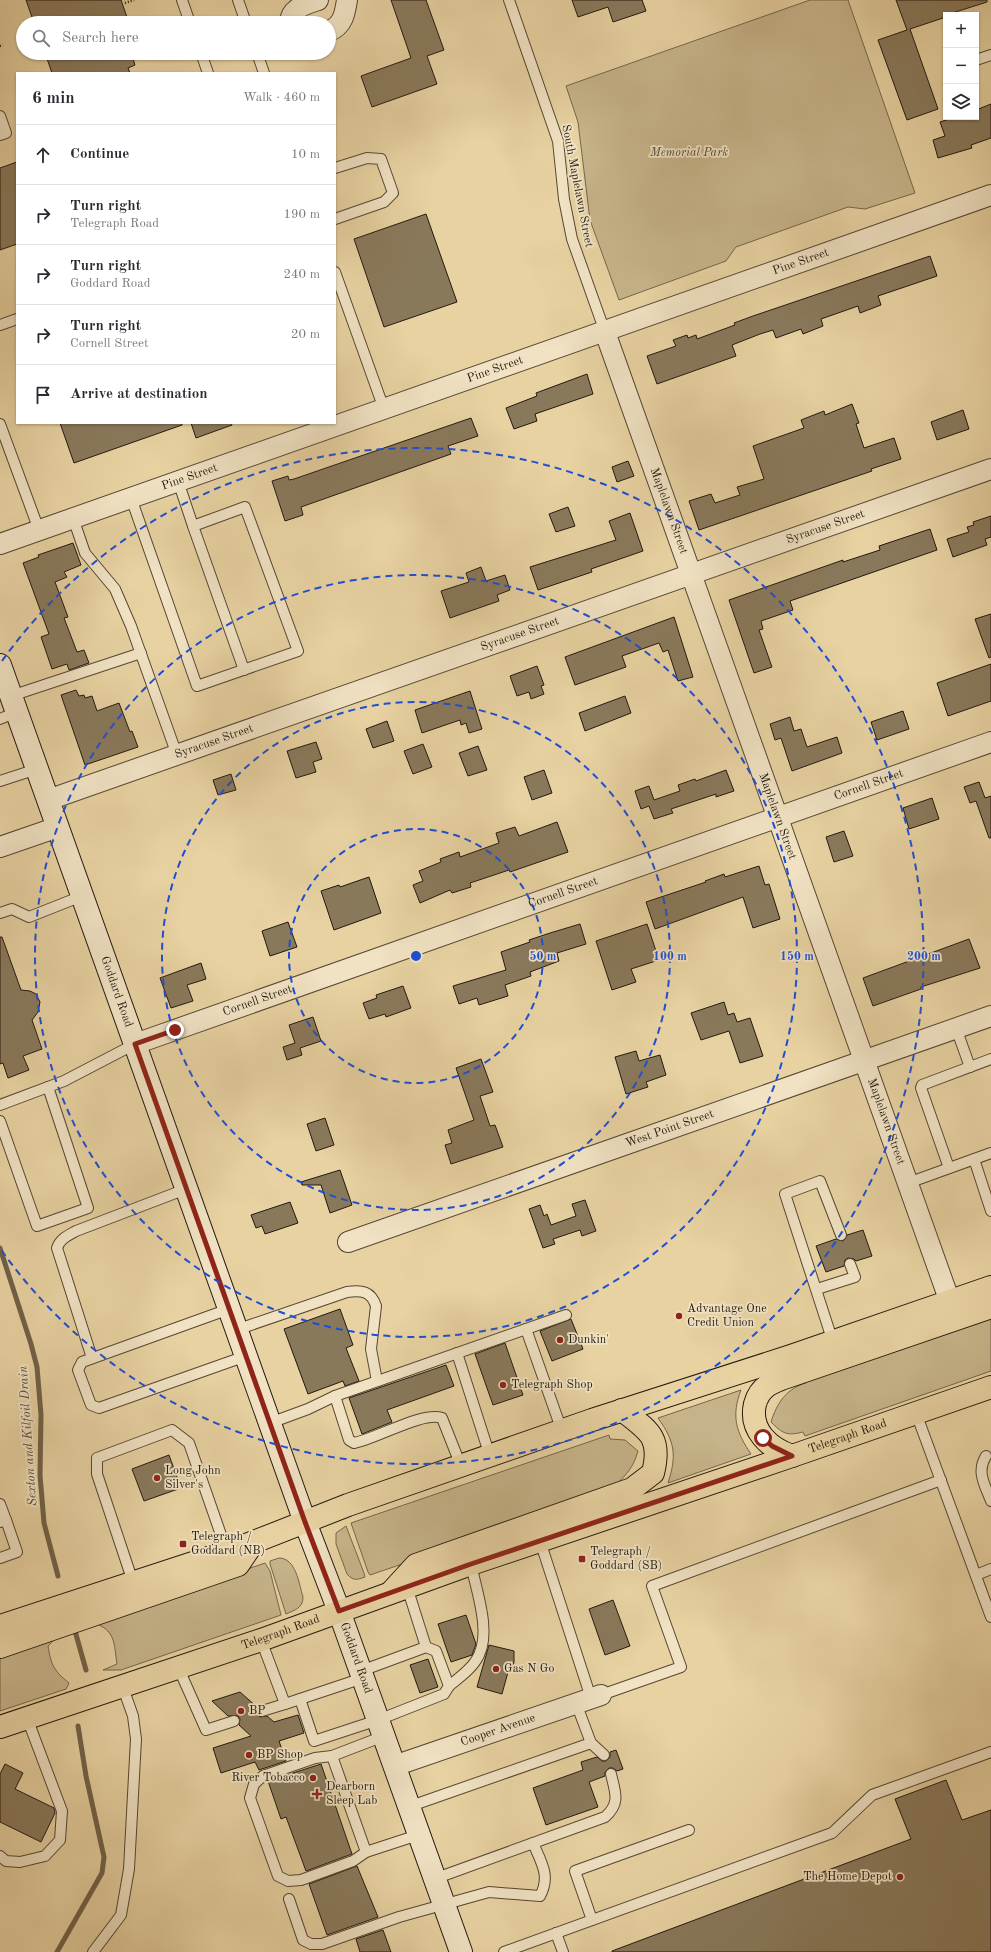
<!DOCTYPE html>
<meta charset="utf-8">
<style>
:root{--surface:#fff;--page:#f2f2f3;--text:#2b2b33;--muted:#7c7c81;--line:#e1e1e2}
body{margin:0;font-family:"Old Standard TT",serif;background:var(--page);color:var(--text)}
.controls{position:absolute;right:12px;top:12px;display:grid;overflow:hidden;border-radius:0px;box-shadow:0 1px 3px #0004}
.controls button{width:36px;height:36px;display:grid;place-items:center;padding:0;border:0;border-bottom:1px solid var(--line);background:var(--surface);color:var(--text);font:20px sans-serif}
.stop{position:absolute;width:12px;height:12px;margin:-9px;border:3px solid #8f2418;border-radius:50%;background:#fff}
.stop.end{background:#8f2418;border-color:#fff;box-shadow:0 1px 4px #0008}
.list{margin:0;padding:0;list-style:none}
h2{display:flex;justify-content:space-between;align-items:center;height:52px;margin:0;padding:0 16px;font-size:17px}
h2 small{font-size:13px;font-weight:400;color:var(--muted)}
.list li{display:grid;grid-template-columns:26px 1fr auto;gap:12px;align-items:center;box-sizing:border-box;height:60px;padding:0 16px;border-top:1px solid var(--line)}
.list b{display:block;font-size:15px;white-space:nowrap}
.list p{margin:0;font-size:13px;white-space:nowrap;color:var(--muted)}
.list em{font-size:13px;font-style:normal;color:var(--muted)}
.icon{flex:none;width:22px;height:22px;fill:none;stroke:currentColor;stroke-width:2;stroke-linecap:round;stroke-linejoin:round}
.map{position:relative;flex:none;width:991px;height:1952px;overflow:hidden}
.search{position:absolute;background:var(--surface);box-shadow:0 1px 3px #0004;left:16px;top:16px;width:320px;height:44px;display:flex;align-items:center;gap:10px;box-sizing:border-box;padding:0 14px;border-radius:22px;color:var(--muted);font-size:15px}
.panel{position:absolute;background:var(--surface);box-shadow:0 1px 3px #0004;left:16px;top:72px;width:320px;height:352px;border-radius:0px}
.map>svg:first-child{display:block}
.green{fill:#c6b389;stroke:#74664c}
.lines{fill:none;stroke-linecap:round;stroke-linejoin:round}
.stream{stroke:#716249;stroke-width:5}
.building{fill:#89795b;stroke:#22190f}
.service-casing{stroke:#544734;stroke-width:12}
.minor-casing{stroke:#544734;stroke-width:22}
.secondary-casing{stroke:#22190f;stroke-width:24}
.primary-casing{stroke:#22190f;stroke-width:24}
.path{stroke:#22190f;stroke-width:2.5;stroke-dasharray:1 2;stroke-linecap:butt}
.service{stroke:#f0e2c3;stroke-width:10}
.minor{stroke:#f0e2c3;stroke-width:20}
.secondary{stroke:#f0e2c3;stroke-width:22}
.primary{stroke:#e8d2a2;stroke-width:22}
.route{stroke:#8f2418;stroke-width:5}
.ring{fill:none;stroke:#1d4ed8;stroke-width:2;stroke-dasharray:7 5}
.poi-dot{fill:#8f2418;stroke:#f0e2c3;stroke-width:1.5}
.labels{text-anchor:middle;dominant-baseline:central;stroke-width:3.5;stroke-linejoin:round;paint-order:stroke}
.park-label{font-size:12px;font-style:italic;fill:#534734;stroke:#f0e2c3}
.street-label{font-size:12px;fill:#22190f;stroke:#f0e2c3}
.poi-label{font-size:12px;fill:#22190f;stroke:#f0e2c3;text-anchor:start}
.water-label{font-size:13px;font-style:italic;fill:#564a36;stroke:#f0e2c3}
.centre{fill:#1d4ed8;stroke:#f0e2c3;stroke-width:2}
.ring-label{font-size:12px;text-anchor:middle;font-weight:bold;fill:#1d4ed8;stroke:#f0e2c3;stroke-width:3.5;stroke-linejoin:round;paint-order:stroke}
</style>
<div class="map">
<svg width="991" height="1952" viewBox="0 0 991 1952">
<rect width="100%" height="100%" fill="#e8d2a2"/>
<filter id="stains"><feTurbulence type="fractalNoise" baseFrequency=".005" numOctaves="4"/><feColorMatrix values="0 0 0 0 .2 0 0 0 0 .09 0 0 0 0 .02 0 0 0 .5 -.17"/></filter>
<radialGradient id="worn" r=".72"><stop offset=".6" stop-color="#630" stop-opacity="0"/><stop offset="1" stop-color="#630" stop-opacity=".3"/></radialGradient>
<g class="green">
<path d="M810,0H848L915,193L865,209L848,207L736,247L726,261L619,300L590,220L578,122L566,86Z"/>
<path d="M991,1315V1371L805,1436L803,1432C787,1436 783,1434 771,1422C777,1403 786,1389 806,1383L805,1379Z"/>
<path d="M741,1390C731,1416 736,1432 751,1454L668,1483C677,1455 675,1442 658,1418Z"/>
<path d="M609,1435L610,1439L625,1440L638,1451C632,1474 617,1484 599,1497L370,1575L368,1572L351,1523Z"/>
<path d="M346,1526L364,1573L365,1577C357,1580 353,1581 347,1574L336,1544V1533Z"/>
<path d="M279,1558C296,1558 299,1584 303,1597C303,1608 295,1610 286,1614L270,1564V1561Z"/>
<path d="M265,1563L270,1571L281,1615L121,1670H103L117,1664C114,1645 116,1632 97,1624L96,1622Z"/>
<path d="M55,1639L48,1646C51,1665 54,1671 69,1683L66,1689L0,1711V1654Z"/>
</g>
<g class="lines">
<g class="stream">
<path d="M0,1248L31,1344L37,1367L41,1415L40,1475L44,1523L58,1576"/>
<path d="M75,1631L86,1670"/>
<path d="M57,1952L102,1873L104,1857L86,1776L78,1726"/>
</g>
</g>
<g class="building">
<path d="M26,0H121L129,23H34Z"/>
<path d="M391,0H426L444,50L427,56L437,84L372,107L361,76L411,58Z"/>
<path d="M572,0H642L646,11L613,22L608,7L578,17Z"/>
<path d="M896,0H987V2L946,15V17L910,29L938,109L907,120L878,40L907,30Z"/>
<path d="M45,53H131L135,65L128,68L130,73H52Z"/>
<path d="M991,104V138L971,145L972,148L938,158L933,140L945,136L940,122L955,117H976V110Z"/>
<path d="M17,162V244L0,250V168Z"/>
<path d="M426,214L457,302L384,327L354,239Z"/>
<path d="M930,256L937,276L878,296L881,305L860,313L858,306L821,319L823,326L803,334L801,329L776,338L773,330L760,334L732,345L736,356L657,384L647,356L676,346L673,340L687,335L688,338L696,335L697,339L735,325L734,323L753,316Z"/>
<path d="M587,374L593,394L535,414L537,421L514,429L506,408L537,396L536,393Z"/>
<path d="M852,404L859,423L856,424L864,448L894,438L901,459L871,469L872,471L699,530L689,501L711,494L715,503L740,495L737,487L764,479L753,446L804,428L801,420L824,411L825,415Z"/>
<path d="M963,410L969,429L937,440L931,422Z"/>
<path d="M471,418L478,436L448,446L451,454L301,507L303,515L285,521L272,481L288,476L289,480L294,479Z"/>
<path d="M60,423H182V425L74,463Z"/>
<path d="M191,423H231L232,425L196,438Z"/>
<path d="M628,461L634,476L617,482L612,467Z"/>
<path d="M568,507L575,526L556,532L549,514Z"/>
<path d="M630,513L643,551L591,569L592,572L538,590L530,567L616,540L609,521Z"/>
<path d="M991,516V537L985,539L987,545L953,557L947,539L969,532L967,527L974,525L973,522Z"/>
<path d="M930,529L937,550L790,601L793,610L761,621L763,629L759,630L772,667L754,673L729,600L843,560V562L880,550L879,546Z"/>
<path d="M73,543L81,565L64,572L67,577L55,582L68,617L64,618L77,652L84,650L89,663L69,670L67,664L52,669L41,637L49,634L23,563L39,557L38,555Z"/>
<path d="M481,567L486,581L505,575L510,590L497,595L499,601L450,618L441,591L469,582L466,573Z"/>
<path d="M991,614V657L989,658L975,619Z"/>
<path d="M674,617L693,677L678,681L668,650L663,652L659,643L622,656L626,667L575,685L565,657Z"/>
<path d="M991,664V701L948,716L937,683Z"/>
<path d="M537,666L544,685L541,686L544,694L531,699L529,692L517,696L510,676Z"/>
<path d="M76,690L79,696L84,695L85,698L92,696L97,711L119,703L130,732L132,731L138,747L85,765L61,695Z"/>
<path d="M470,691L482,729L469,733L466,723L461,725L460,720L422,733L415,710Z"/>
<path d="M625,696L631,713L585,731L579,713Z"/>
<path d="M903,711L909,729L877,740L871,722Z"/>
<path d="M790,717L794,731L801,729L807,747L837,737L842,753L792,771L781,738L775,740L770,724Z"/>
<path d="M387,721L394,741L373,748L366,729Z"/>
<path d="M316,742L322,759L313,762L316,772L296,778L287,751Z"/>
<path d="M423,744L432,767L413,774L404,751Z"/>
<path d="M478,746L487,770L468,776L459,753Z"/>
<path d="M544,770L552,793L532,800L524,777Z"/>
<path d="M726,770L734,791L716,797V794L671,809L673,813L654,819L649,806L641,809L635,791L649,786L654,800L680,791L678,785L695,779L696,781Z"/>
<path d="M231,774L236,790L218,795L213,780Z"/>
<path d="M979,782L985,798L991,796V838H989L976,801L970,803L964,787Z"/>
<path d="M932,798L939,819L909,829L903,808Z"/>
<path d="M557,822L568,852L510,872L509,870L470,883L471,887L452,893L450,890L420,903L413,885L423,881L419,871L441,862L440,859L459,852L460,857L499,843L496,833L515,827L519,836Z"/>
<path d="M844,831L853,856L834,862L826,837Z"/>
<path d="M759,866L765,885L769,884L780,919L753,928L743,897L655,929L646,902L706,882L705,881L724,874L725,877Z"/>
<path d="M369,877L381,913L334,930L321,891L339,885L340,887Z"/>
<path d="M288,922L297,947L270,956L262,931Z"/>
<path d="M580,924L586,944L557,953L559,961L530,972L531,976L505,985L508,996L479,1005L477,998L459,1004L453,986L506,970L501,952L530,942L529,940L550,933Z"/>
<path d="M647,924L659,960L631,969L636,982L612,990L596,941Z"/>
<path d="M0,937H2L21,990L30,991L36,994L40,1002L38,1012L32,1020L42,1049L23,1056L29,1070L8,1078L3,1063L0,1064Z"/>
<path d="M969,939L980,968L921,987V989L873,1006L863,978Z"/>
<path d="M201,963L206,979L187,985L193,1001L171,1008L160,978Z"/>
<path d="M403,986L411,1008L386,1017L385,1014L369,1019L363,1003L377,998L376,995Z"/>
<path d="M724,1002L728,1015L734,1013L737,1022L750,1018L763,1056L740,1063L729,1031L701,1040L691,1013Z"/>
<path d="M313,1017L321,1041L300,1048L302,1055L287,1060L283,1047L295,1043L289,1025Z"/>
<path d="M636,1051L639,1061L660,1055L666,1075L646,1082L648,1087L626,1094L615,1057Z"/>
<path d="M481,1059L493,1092L480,1096L490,1126L495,1125L503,1147L451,1164L445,1145L452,1143L448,1130L474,1120L456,1068Z"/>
<path d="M325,1118L334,1145L316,1151L307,1124Z"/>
<path d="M340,1170L352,1205L330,1213L321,1185H302L301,1182Z"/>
<path d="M585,1200L596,1231L582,1236L580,1230L553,1239L555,1244L543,1248L529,1209L540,1205L544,1216L547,1214L551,1225L576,1216L572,1204Z"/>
<path d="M290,1202L298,1223L265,1234L262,1226L256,1228L251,1215Z"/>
<path d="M863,1230L872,1256L856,1261L854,1259L848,1258L845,1260L844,1266L826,1272L816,1246L836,1239L843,1241L847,1235Z"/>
<path d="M340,1309L353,1345L346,1348L359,1381L345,1386L343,1381L308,1394L284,1329Z"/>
<path d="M571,1319L583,1349L552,1361L540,1331Z"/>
<path d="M505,1343L523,1395L493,1405L475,1354Z"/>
<path d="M446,1365L454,1386L387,1410L392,1422L362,1434L349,1398Z"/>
<path d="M169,1455L181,1488L144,1501L132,1469Z"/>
<path d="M613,1600L630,1646L605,1655L589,1609Z"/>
<path d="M466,1615L476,1644L472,1655L451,1662L438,1624Z"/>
<path d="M489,1645L514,1651V1663L508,1672L502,1694L477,1687Z"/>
<path d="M428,1659L438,1687L420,1693L410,1665Z"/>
<path d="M240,1692L257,1707L256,1713L260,1717L267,1716L274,1722L298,1715L304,1733L279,1741L286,1761L259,1770L255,1762L221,1773L213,1748L251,1736L239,1725L240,1719L238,1716H228L212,1701Z"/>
<path d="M616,1750L623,1769L617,1771L613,1768H609L605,1772V1776L589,1782L598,1807L546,1825L533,1788L583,1770L581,1762L597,1757L602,1761H606L610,1757V1752Z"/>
<path d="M5,1764L23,1773L15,1789L54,1808L55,1813L41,1842L0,1822V1774Z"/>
<path d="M321,1764L352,1854L306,1871L286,1817L281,1819L268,1781Z"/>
<path d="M946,1780L962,1820L991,1810V1952H612V1951L911,1839L895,1799Z"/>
<path d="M357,1866L378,1917L327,1935L309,1884Z"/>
<path d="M383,1930L391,1952H360L356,1939Z"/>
</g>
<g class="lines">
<defs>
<g id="service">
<path d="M182,0L190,23"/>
<path d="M238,0L246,23"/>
<path d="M509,0L558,141L564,199L572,239L605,332"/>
<path d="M201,53L208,73"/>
<path d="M257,53L264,73"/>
<path d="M976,60L991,55"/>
<path d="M0,116L6,133L0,135"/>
<path d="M335,168L367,158L381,159L393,193L384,202L335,219"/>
<path d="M335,272L384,409"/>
<path d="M0,325L17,319"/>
<path d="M0,424L39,530"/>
<path d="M131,498L197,686L298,651L245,507L193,526L178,481"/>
<path d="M73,518L85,553L115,589L131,626L177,755"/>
<path d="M193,526L244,670"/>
<path d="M11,696L141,653"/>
<path d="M0,719L17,712"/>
<path d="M0,781L37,769"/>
<path d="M0,913L12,909L29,917L82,896"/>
<path d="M956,1028L970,1067"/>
<path d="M0,1105L64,1081L135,1044"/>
<path d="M0,1121L37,1226L88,1208L48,1087"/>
<path d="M974,1159L991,1211"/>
<path d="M949,1168L921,1088L922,1085L991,1059"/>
<path d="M908,1183L991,1153"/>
<path d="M817,1289L855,1277L850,1264"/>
<path d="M229,1309L82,1362L78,1370L91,1405L99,1408L246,1356"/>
<path d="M526,1329L562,1431"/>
<path d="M236,1330L347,1292C362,1290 371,1291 376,1306L371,1349L377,1381"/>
<path d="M833,1342L785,1194L820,1181L841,1235"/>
<path d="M457,1353L490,1456"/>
<path d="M92,1358L57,1248C60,1239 67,1236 76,1231L186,1189"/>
<path d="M335,1396L349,1440L354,1443C376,1439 423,1411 442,1418L461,1466"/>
<path d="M916,1413L991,1617"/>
<path d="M270,1423L308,1409L335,1396L566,1315"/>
<path d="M986,1456C976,1472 985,1485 991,1501"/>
<path d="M0,1504L6,1520L0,1522"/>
<path d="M540,1541L591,1698"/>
<path d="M0,1558L17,1552L6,1520"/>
<path d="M976,1575L991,1569"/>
<path d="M133,1582L97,1474V1458L172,1430L189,1443L227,1552"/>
<path d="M407,1587L426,1647"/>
<path d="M261,1640L285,1704L262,1711"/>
<path d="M178,1667L206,1730L234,1721"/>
<path d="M449,1686C460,1677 473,1668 479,1655C491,1630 476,1590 471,1564"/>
<path d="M601,1695L681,1667L652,1586L941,1480"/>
<path d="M300,1699L314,1741L378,1720L444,1694L449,1686L436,1651L426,1647L361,1671"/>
<path d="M576,1703L591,1743L604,1755"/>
<path d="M285,1704L363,1678"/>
<path d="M384,1736L332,1756L315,1758L263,1776L254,1784L250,1798L278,1876L288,1881L301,1880L353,1861L366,1852L418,1835"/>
<path d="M332,1756L366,1852"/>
<path d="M408,1807L591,1743"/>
<path d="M0,1856L6,1861L20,1862L45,1856L60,1840L62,1811L27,1718"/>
<path d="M434,1879L605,1817C621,1803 615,1792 611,1774"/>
<path d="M289,1899L303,1940L311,1944H322L399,1917L489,1892L540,1896C551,1876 541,1862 533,1843"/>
<path d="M592,1920L575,1871L689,1830"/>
<path d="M556,1933L563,1952"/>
<path d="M93,1952L121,1915L129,1869L136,1739L133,1716L122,1685"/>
<path d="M504,1952L832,1833L872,1795L991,1752"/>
</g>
<g id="minor">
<path d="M290,23C290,8 306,4 318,0"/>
<path d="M329,31C343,26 345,13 347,0"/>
<path id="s1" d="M605,332L950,1302"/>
<path id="s2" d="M0,544L991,195"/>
<path id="s3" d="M48,800L991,469"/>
<path d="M0,847L58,827"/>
<path id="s4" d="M135,1044L991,742"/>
<path id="s5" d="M348,1242L991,1016"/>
<path id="s6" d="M394,1766L601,1695"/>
</g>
<g id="secondary">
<path id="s7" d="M0,665L305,1522L339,1611L461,1952"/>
</g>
<g id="primary">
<path d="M792,1456C769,1448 749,1430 755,1404C757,1397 761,1390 767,1386C771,1383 776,1381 781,1379L991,1307"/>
<path d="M393,1590L416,1565L632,1489L653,1473C662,1437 649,1431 622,1410"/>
<path d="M0,1626L236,1549L348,1505L592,1420L791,1356L991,1287"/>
<path d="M0,1647L238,1565L253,1543"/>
<path id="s8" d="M0,1727L261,1640L471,1564L792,1456L991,1387"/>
</g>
</defs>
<use href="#service" class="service-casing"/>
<use href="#minor" class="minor-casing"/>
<use href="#secondary" class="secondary-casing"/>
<use href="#primary" class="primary-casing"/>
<g class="path">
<path d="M125,3L134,0"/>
<path d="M0,46L3,45"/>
</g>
<use href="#service" class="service"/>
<use href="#minor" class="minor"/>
<use href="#secondary" class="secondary"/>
<use href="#primary" class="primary"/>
</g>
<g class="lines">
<path class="route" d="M175,1030L135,1044L305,1522L339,1611L471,1564L792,1456L772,1446L763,1438"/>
</g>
<g class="ring">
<circle cx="416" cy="956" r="127"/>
<circle cx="416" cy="956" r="254"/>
<circle cx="416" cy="956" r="381"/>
<path d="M2 661A508 508 0 1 1 2 1251"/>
</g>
<g class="poi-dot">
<circle cx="679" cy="1316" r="4"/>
<circle cx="560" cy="1340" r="4"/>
<circle cx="503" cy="1385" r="4"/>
<circle cx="157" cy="1478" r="4"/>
<rect x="179" y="1540" width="8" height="8" rx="2"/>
<rect x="578" y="1555" width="8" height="8" rx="2"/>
<circle cx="496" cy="1669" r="4"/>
<circle cx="241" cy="1711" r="4"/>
<circle cx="249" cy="1755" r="4"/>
<circle cx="313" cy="1778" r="4"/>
<path d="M315 1788h4v4h4v4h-4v4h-4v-4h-4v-4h4z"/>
<circle cx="900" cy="1877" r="4"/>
</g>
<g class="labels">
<g class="park-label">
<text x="689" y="153">Memorial Park</text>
</g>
<g class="street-label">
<text transform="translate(577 186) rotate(79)">South Maplelawn Street</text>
<text stroke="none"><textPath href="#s2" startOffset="849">Pine Street</textPath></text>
<text stroke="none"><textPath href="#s2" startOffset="525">Pine Street</textPath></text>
<text stroke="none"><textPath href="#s2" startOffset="201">Pine Street</textPath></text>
<text stroke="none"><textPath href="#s1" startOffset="190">Maplelawn Street</textPath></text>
<text stroke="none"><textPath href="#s3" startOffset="824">Syracuse Street</textPath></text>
<text stroke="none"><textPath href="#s3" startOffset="500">Syracuse Street</textPath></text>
<text stroke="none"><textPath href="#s3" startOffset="176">Syracuse Street</textPath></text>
<text stroke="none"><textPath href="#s4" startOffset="778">Cornell Street</textPath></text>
<text stroke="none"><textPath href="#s1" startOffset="514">Maplelawn Street</textPath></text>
<text stroke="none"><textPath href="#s4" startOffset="454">Cornell Street</textPath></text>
<text stroke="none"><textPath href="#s7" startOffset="347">Goddard Road</textPath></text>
<text stroke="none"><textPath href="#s4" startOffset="130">Cornell Street</textPath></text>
<text stroke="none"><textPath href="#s1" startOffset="838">Maplelawn Street</textPath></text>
<text stroke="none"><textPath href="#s5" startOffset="341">West Point Street</textPath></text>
<text stroke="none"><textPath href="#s8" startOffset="896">Telegraph Road</textPath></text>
<text stroke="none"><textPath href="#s8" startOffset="296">Telegraph Road</textPath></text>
<text stroke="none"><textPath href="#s7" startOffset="1055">Goddard Road</textPath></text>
<text stroke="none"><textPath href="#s6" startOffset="110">Cooper Avenue</textPath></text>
</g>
<g class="poi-label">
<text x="687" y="1309">Advantage One<tspan x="687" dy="14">Credit Union</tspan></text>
<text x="568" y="1340">Dunkin'</text>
<text x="511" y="1385">Telegraph Shop</text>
<text x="165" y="1471">Long John<tspan x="165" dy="14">Silver's</tspan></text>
<text x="191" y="1537">Telegraph /<tspan x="191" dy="14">Goddard (NB)</tspan></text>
<text x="590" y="1552">Telegraph /<tspan x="590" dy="14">Goddard (SB)</tspan></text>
<text x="504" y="1669">Gas N Go</text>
<text x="249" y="1711">BP</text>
<text x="257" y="1755">BP Shop</text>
<text x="305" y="1778" text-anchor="end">River Tobacco</text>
<text x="326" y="1787">Dearborn<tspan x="326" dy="14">Sleep Lab</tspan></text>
<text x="892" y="1877" text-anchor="end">The Home Depot</text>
</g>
<g class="water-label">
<text transform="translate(28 1436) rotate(-94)">Sexton and Kilfoil Drain</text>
</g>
</g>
<circle cx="416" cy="956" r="6" class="centre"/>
<g class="ring-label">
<text x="543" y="960">50 m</text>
<text x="670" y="960">100 m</text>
<text x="797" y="960">150 m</text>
<text x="924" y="960">200 m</text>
</g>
<rect width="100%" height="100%" filter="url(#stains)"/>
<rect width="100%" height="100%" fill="url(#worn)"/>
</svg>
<div class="controls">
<button>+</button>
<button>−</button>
<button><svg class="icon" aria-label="layers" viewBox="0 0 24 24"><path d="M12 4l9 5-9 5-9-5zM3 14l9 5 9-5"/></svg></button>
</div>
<div class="stop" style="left:763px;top:1438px"></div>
<div class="stop end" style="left:175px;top:1030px"></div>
<div class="search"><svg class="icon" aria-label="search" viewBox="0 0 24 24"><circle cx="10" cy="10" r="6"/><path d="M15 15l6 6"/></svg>Search here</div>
<section class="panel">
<h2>6 min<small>Walk · 460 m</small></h2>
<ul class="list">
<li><svg class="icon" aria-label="ahead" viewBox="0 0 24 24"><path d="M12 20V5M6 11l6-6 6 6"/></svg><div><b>Continue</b></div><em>10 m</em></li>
<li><svg class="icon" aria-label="right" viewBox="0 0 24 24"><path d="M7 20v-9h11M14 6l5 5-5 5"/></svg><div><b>Turn right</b><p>Telegraph Road</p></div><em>190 m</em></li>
<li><svg class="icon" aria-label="right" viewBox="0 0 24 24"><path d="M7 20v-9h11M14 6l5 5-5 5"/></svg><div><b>Turn right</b><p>Goddard Road</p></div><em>240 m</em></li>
<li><svg class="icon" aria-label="right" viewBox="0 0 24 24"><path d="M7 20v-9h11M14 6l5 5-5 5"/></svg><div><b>Turn right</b><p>Cornell Street</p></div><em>20 m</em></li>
<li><svg class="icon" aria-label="arrive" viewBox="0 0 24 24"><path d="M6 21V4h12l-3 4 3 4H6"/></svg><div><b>Arrive at destination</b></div></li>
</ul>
</section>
</div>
